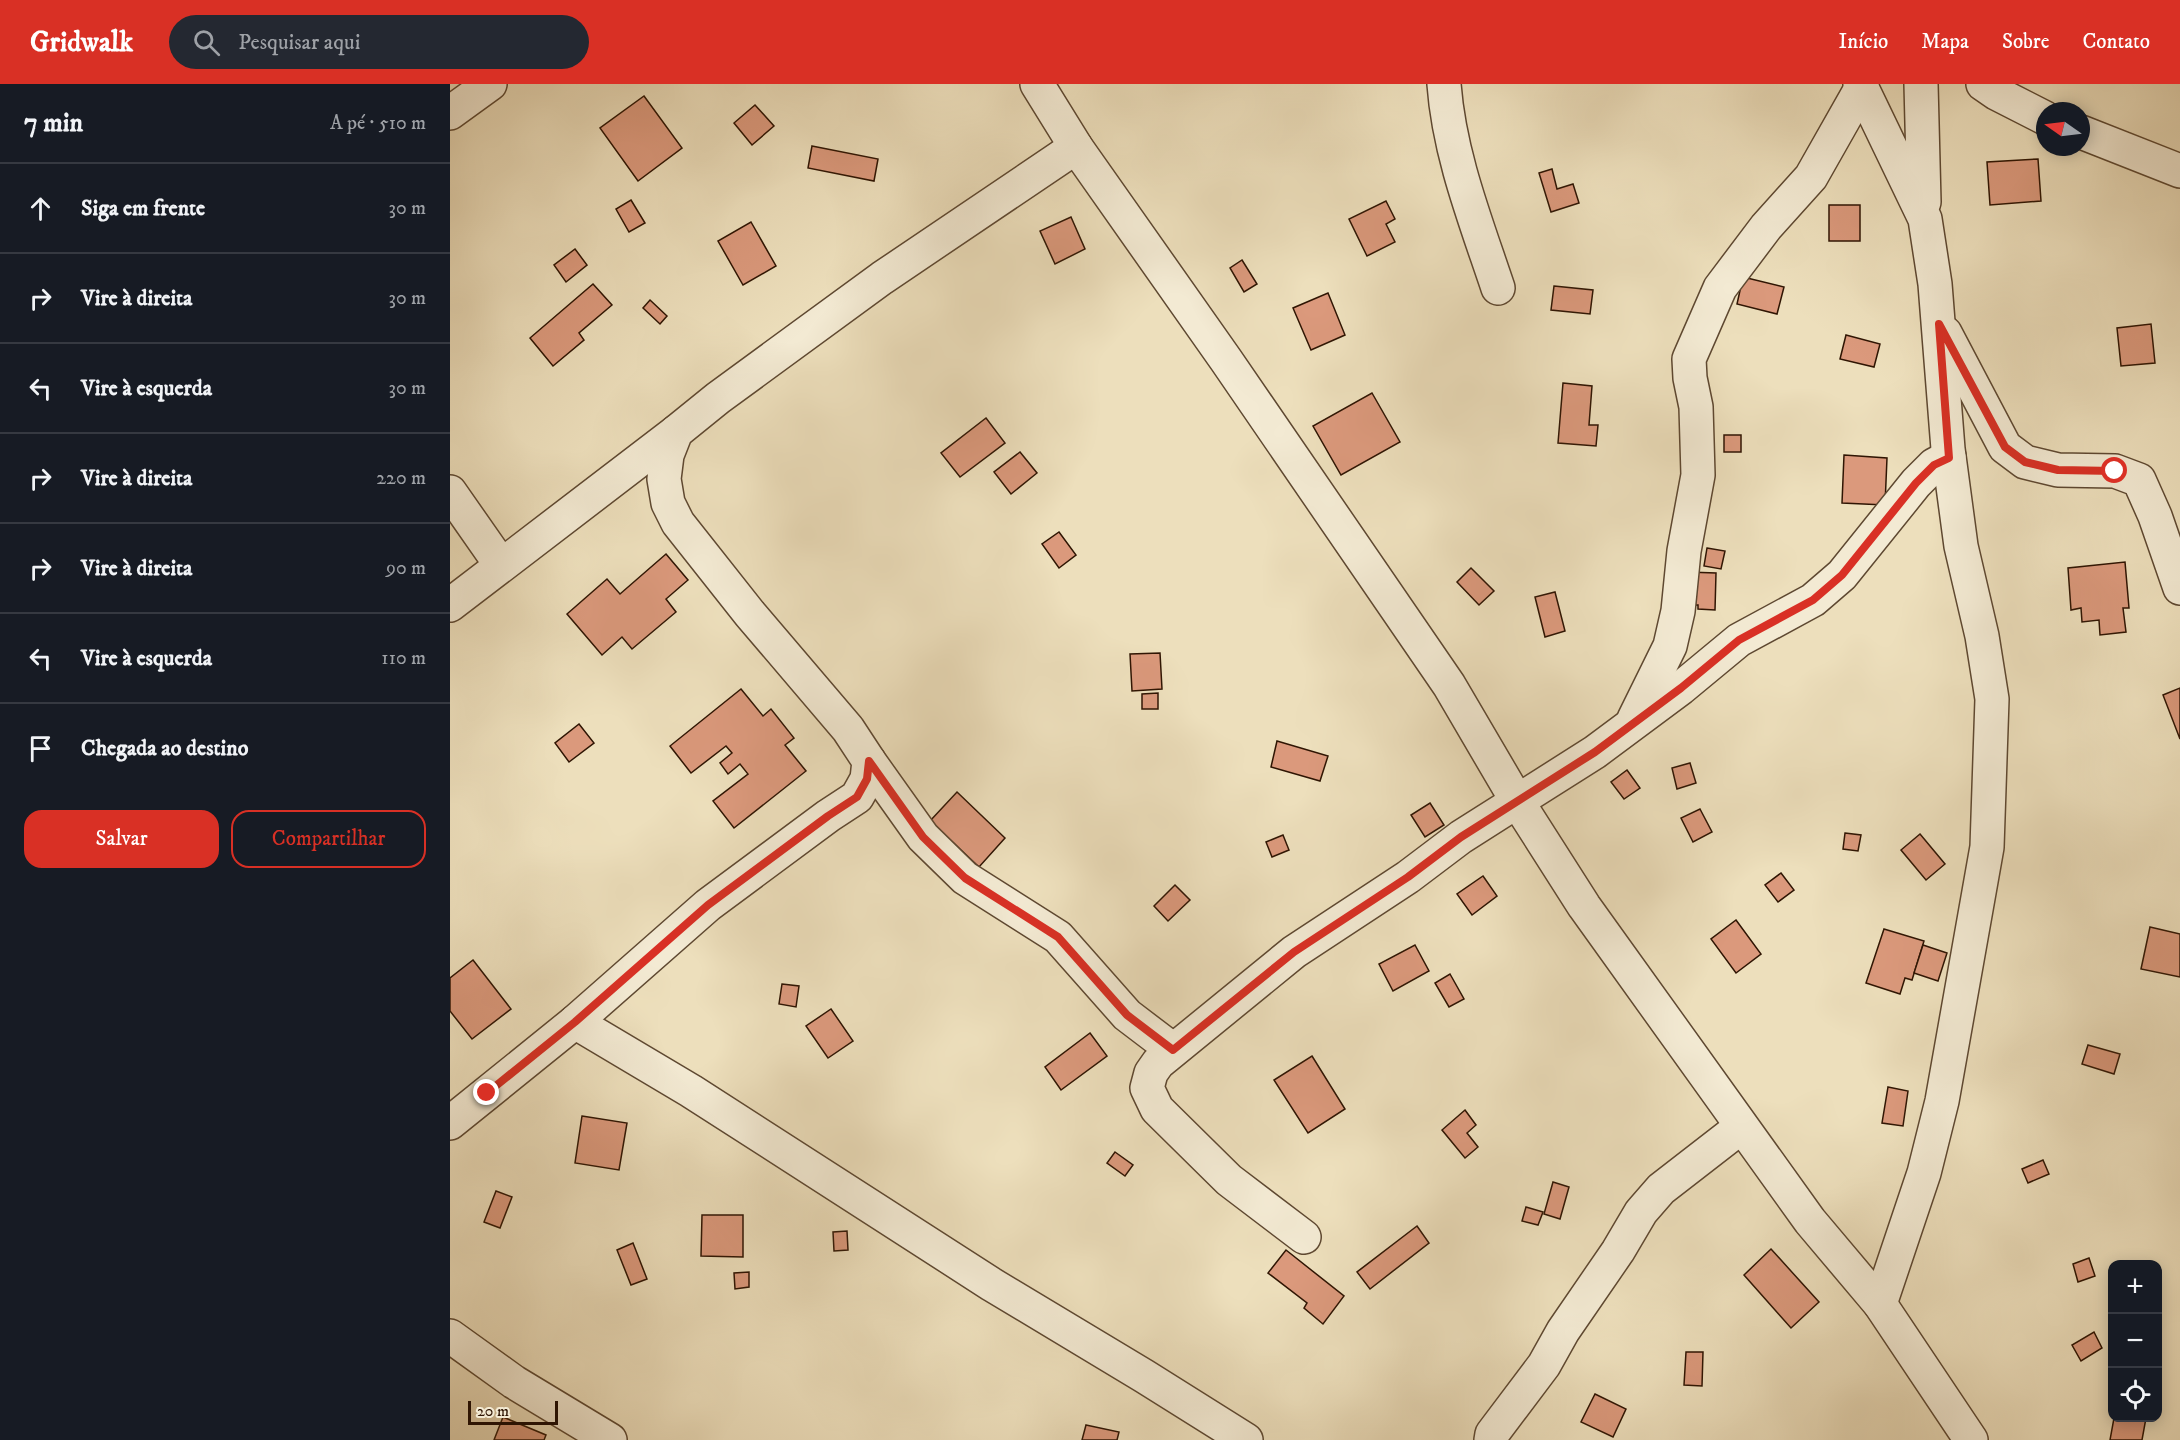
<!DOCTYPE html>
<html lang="pt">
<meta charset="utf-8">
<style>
:root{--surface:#171b24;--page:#242831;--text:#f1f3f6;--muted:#9ea1a6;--line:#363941;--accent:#d93025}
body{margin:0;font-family:"IM FELL DW Pica",serif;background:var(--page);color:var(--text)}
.controls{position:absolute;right:18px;bottom:18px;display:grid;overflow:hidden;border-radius:12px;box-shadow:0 3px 15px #0003}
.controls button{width:54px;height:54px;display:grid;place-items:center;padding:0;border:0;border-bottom:2px solid var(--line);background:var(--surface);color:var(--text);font:30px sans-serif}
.compass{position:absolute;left:1586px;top:18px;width:54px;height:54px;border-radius:50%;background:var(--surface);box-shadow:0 3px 15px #0003;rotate:284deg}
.scale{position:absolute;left:18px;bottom:15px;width:90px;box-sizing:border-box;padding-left:6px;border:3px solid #2f1503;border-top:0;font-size:16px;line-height:21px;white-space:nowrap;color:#2f1503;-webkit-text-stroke:4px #f3ead3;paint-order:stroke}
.stop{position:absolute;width:18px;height:18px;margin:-14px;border:4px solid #d93025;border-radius:50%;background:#fff}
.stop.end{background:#d93025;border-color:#fff;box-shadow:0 2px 6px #0008}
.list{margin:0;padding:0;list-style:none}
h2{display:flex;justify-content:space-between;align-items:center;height:78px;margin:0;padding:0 24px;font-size:26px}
h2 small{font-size:20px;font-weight:400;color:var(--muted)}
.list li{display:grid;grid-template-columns:39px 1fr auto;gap:18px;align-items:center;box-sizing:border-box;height:90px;padding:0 24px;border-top:2px solid var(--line)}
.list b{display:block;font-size:22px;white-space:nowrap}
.list em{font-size:20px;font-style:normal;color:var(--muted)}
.actions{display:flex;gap:12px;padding:18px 24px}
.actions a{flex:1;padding:14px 0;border:2px solid var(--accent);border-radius:18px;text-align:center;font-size:21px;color:var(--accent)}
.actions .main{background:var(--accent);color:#fff}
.icon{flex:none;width:33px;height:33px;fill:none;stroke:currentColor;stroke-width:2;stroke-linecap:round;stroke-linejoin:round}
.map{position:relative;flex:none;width:1730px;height:1356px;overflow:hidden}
header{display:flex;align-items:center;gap:36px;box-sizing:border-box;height:84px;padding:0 30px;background:var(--accent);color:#fff}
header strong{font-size:28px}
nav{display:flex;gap:33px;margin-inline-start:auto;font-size:21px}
.search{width:420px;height:54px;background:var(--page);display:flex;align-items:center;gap:15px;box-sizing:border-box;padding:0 21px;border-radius:33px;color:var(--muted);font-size:22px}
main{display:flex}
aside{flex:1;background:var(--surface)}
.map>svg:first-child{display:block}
.building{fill:#db997c;stroke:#2f1503;stroke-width:1.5}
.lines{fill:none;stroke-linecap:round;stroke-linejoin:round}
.minor-casing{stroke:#5e4831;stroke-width:36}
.minor{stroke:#f3ead3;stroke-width:33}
.route{stroke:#d93025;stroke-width:8}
</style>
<header>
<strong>Gridwalk</strong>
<div class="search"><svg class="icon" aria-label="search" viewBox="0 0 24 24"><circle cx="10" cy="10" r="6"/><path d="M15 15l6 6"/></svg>Pesquisar aqui</div>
<nav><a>Início</a><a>Mapa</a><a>Sobre</a><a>Contato</a></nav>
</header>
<main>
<aside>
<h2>7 min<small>A pé · 510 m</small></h2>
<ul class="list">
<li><svg class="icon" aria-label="ahead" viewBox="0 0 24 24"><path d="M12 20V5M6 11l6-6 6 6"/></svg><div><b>Siga em frente</b></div><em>30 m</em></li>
<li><svg class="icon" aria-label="right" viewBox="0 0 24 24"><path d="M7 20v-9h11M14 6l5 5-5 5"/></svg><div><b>Vire à direita</b></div><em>30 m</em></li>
<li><svg class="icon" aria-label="left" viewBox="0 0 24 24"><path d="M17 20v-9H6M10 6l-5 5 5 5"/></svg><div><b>Vire à esquerda</b></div><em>30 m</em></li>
<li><svg class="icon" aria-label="right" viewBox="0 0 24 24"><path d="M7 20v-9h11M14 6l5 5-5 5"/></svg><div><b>Vire à direita</b></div><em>220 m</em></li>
<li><svg class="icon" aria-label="right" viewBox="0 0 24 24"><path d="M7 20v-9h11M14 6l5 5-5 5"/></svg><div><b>Vire à direita</b></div><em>90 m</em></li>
<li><svg class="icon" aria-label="left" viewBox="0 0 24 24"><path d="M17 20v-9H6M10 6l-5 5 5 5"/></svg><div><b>Vire à esquerda</b></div><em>110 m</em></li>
<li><svg class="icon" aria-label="arrive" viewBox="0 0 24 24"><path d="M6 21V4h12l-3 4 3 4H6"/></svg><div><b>Chegada ao destino</b></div></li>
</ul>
<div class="actions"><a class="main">Salvar</a><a>Compartilhar</a></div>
</aside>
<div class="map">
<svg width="1730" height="1356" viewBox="0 0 1730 1356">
<rect width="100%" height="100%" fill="#eddfbc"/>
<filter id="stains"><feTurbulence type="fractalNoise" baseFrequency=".00333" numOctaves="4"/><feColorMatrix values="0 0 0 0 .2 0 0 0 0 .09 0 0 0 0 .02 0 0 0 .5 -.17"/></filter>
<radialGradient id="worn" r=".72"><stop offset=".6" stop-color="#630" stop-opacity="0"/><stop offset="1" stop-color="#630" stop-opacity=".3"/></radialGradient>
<g class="building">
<path d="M194,12L232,64L188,97L150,44Z"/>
<path d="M305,21L324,42L302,61L284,39Z"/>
<path d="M362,62L428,75L424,97L358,84Z"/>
<path d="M1588,75L1591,117L1540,121L1537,78Z"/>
<path d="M1102,85L1107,105L1123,100L1129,119L1101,128L1089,89Z"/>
<path d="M181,116L195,139L179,148L166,125Z"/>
<path d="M936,117L945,135L936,140L945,158L917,172L899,135Z"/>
<rect x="1379" y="121" width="31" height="36"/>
<path d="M621,133L635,165L605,180L590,147Z"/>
<path d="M301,138L326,182L293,201L268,157Z"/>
<path d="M125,165L137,181L116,198L104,181Z"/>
<path d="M792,176L807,200L794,208L780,184Z"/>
<path d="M1293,193L1334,203L1327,230L1287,220Z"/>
<path d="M143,200L162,221L129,249L134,256L103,282L80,254Z"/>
<path d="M1104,202L1143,206L1140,230L1101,226Z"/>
<path d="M878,209L895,251L861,266L843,224Z"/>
<path d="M200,216L217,232L210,240L193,224Z"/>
<path d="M1701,240L1705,279L1671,282L1667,244Z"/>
<path d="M1396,251L1430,260L1424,283L1390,275Z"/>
<path d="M1113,299L1142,302L1139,341H1148L1146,362L1108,359Z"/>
<path d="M922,309L950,358L891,391L863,342Z"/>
<path d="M536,334L555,359L510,393L491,369Z"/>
<rect x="1274" y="351" width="17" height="17"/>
<path d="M570,368L587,389L561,410L544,388Z"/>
<path d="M1394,371L1437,374L1435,421L1392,419Z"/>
<path d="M609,448L626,471L609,484L592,460Z"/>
<path d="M1257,464L1275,467L1271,485L1254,482Z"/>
<path d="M216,470L238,496L216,515L226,528L182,565L172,553L152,571L117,530L157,495L170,510Z"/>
<path d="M1675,478L1679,524H1673L1676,548L1650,551L1649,536L1632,538L1631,524L1621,526L1618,484Z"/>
<path d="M1021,484L1044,507L1029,521L1007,498Z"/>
<path d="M1237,488L1266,489L1265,526L1248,525V521H1236Z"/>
<path d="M1105,508L1115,547L1095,553L1085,513Z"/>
<path d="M710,569L712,605L682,607L680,570Z"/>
<path d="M1730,604V655L1713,611Z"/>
<path d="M291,605L313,632L321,625L344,654L335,661L356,687L284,744L263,717L298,690L290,680L278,690L270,679L282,669L276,662L241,689L220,662Z"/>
<path d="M708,609V625H692V610Z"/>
<path d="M129,640L144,659L119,678L105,659Z"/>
<path d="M827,657L878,672L870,697L821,683Z"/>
<path d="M1240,679L1246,699L1227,705L1222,684Z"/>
<path d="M1177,686L1190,704L1174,715L1161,698Z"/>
<path d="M507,708L555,754L529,783L480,737Z"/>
<path d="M980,719L994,741L975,753L961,731Z"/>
<path d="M1250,725L1262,748L1243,758L1231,734Z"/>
<path d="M1395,749L1411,751L1408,767L1393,765Z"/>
<path d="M1470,750L1495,780L1476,796L1451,766Z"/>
<path d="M833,751L839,766L822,773L816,758Z"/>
<path d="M1331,789L1344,806L1328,818L1315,801Z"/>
<path d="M1033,792L1047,812L1022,831L1007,810Z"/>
<path d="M725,801L740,816L718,837L704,822Z"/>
<path d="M1286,836L1311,870L1286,889L1261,855Z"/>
<path d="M1700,843L1730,850V893L1691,885Z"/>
<path d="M1434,845L1474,857L1462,896L1455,894L1450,910L1416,899Z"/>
<path d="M965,861L979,887L943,907L929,880Z"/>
<path d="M1473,861L1497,869L1488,897L1464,889Z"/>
<path d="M23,876L61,925L22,955L0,927V894Z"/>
<path d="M1000,890L1014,915L999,923L985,899Z"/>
<path d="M332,900L349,902L346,923L329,920Z"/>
<path d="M381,925L403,957L378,974L356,942Z"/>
<path d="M640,949L657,972L611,1006L595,983Z"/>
<path d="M1638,961L1670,970L1664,990L1632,980Z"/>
<path d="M862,972L895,1025L858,1049L824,996Z"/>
<path d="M1438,1003L1458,1007L1453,1042L1432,1039Z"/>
<path d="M1015,1026L1026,1041L1017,1049L1028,1063L1015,1074L992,1046Z"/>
<path d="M132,1032L177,1039L169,1086L125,1079Z"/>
<path d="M665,1068L683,1081L675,1092L657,1079Z"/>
<path d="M1593,1076L1599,1090L1578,1099L1572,1085Z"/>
<path d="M1103,1098L1119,1103L1110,1135L1094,1130Z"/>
<path d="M46,1107L62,1113L50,1144L34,1138Z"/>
<path d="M1076,1123L1093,1128L1088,1141L1072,1137Z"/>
<path d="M252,1131H293V1173L251,1172Z"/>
<path d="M967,1142L979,1159L920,1205L907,1188Z"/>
<path d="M397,1147L398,1166L384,1167L383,1148Z"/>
<path d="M183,1159L197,1195L181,1201L167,1166Z"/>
<path d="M1321,1165L1369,1218L1341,1244L1294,1191Z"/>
<path d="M836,1166L894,1212L873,1240L854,1224L857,1219L818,1189Z"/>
<path d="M1639,1174L1645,1192L1628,1198L1623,1180Z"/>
<path d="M299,1188V1203L285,1205L284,1189Z"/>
<path d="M1644,1248L1652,1264L1631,1277L1622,1261Z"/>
<path d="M1236,1268H1253L1252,1302L1234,1301Z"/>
<path d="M1145,1310L1176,1325L1163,1353L1131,1338Z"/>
<path d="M53,1333L96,1351L94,1356H44Z"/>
<path d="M1664,1334H1696L1692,1356H1660Z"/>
<path d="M636,1341L669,1348L667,1356H632Z"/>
</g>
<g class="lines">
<defs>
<g id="minor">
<path d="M587,0L626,63L776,276L999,601L1067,717L1134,822L1360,1137L1430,1220L1521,1356"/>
<path d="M994,0C999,70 1026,138 1048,204"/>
<path d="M1410,0L1475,135L1485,200L1498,365L1511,462L1532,552L1542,615L1537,763L1492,1017L1474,1089L1430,1220"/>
<path d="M1471,0L1474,118"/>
<path d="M1533,0L1546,9L1595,34"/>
<path d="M0,29L40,0"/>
<path d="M1631,48L1730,87"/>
<path d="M1495,249L1555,363L1575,378L1608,386L1665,387L1689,396L1705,432L1730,504"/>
<path d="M0,408L51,481"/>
<path d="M0,521L226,348"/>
<path d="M1184,635L1220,562L1228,527L1234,467L1248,391L1246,323L1240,294L1239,275L1270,204L1316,143L1361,93L1412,3"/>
<path d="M419,677L473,753L515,794L608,853L677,931L723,966"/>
<path d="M125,938L241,1007L541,1200L694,1292L796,1356"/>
<path d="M0,1039L125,938L258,821L378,732L407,713L417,695L419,677L398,645L300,530L228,439L218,419L214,395L217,371L226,348L268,314L432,194L626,63"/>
<path d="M854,1153L779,1096L707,1025L697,1004L701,989L708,979L844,868L958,793L1011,753L1145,668L1231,604L1289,556L1363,516L1392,491L1466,399L1484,381L1499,373"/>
<path d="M0,1252L64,1298L160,1356"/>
<path d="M1041,1356L1042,1350L1094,1281L1113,1247L1168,1167L1191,1128L1211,1105L1291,1043"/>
</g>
</defs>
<use href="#minor" class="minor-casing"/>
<use href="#minor" class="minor"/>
</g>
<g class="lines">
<path class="route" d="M37,1009L125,938L258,821L378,732L407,713L417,695L419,677L473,753L515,794L608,853L677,931L723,966L844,868L958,793L1011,753L1145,668L1231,604L1289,556L1363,516L1392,491L1466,399L1484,381L1499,374L1489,240L1555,363L1575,378L1608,386L1665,387"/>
</g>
<rect width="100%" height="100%" filter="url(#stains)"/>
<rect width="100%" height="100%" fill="url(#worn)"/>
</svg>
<div class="controls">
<button>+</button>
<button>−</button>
<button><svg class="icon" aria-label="locate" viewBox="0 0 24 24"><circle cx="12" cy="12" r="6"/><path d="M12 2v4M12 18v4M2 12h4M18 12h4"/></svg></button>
</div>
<svg class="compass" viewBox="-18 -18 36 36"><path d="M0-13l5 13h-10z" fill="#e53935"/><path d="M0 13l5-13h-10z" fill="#9ea1a6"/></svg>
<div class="scale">20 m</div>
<div class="stop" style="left:1665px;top:387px"></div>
<div class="stop end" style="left:37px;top:1009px"></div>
</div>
</main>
